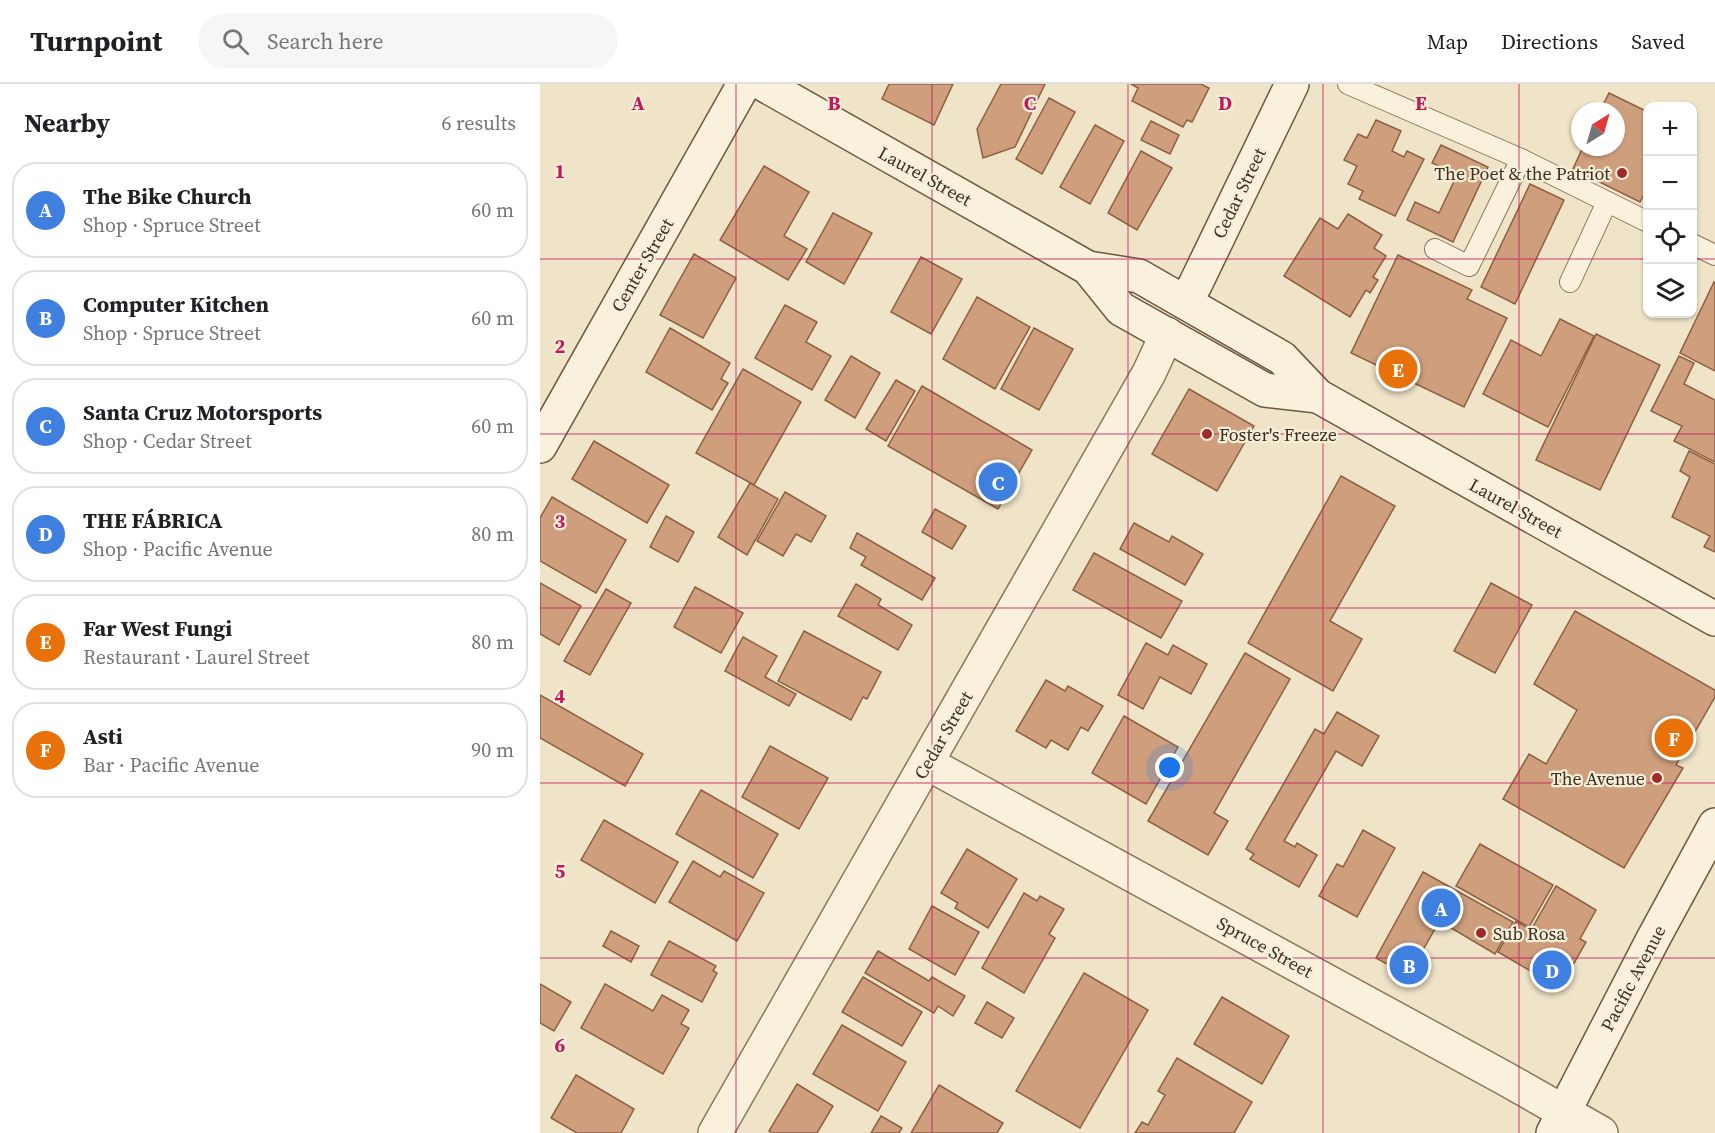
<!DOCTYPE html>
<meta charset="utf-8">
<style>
:root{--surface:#fff;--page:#f6f6f6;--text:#202124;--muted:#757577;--line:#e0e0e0;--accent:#d93025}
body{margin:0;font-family:"Source Serif 4",serif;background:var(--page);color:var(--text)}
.controls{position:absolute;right:18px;top:18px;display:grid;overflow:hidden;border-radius:12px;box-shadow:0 2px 4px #0004}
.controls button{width:54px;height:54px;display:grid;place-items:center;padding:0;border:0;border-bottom:2px solid var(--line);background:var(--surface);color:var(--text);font:30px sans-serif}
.compass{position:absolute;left:1031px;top:18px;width:54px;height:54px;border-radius:50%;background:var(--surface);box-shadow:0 2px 4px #0004;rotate:37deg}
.you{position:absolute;left:630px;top:684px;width:21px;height:21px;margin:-15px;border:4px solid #fff;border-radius:50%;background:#1a73e8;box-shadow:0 0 0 9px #1a73e833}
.badge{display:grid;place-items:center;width:39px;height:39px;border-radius:50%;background:var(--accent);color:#fff;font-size:20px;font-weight:700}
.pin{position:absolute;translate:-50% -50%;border:3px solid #fff;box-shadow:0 2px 6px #0006}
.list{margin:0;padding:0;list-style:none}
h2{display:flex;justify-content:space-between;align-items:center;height:78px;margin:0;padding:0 24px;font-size:26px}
h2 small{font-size:20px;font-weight:400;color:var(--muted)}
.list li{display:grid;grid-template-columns:39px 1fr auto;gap:18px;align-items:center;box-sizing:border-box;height:96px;margin:0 12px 12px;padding:0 12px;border:2px solid var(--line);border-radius:24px}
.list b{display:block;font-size:22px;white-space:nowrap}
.list p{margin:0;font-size:20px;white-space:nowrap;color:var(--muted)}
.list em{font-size:20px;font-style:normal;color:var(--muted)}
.icon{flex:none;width:33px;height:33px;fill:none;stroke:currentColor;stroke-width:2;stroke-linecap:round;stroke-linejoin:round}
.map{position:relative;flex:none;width:1175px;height:1049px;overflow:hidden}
header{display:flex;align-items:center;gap:36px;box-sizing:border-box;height:84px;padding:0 30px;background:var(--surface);border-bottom:2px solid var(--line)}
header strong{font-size:28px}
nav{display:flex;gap:33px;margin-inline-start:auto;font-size:21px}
.search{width:420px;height:54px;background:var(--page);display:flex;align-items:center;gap:15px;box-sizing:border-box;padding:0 21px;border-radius:33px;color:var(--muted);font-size:22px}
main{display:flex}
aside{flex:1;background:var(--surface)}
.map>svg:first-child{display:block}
.building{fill:#cf9f7d;stroke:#8d5f41;stroke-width:1.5}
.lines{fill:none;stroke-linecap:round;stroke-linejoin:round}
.lane-casing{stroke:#8d765c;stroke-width:22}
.street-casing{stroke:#8d765c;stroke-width:36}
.secondary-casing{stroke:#6f573f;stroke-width:36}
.lane{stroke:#faf1dc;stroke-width:20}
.street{stroke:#faf1dc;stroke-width:33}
.secondary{stroke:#faf1dc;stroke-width:33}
.grid{fill:none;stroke:#c2185b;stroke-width:1.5;stroke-opacity:0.55}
.poi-dot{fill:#9e2a2b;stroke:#f7eed8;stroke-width:2}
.labels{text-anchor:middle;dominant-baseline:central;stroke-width:4.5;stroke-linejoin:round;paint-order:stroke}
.poi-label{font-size:18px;fill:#3d2e20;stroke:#f7eed8;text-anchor:end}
.street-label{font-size:18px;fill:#3d2e20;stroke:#f7eed8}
.grid-label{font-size:20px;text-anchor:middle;font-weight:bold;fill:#c2185b;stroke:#f7eed8;stroke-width:4.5;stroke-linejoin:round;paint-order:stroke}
</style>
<header>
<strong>Turnpoint</strong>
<div class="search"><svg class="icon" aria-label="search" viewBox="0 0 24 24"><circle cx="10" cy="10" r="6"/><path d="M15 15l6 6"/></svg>Search here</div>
<nav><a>Map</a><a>Directions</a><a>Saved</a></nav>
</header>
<main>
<aside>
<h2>Nearby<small>6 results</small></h2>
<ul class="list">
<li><span class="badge" style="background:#3f7fe0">A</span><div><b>The Bike Church</b><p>Shop · Spruce Street</p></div><em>60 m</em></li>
<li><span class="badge" style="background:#3f7fe0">B</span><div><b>Computer Kitchen</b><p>Shop · Spruce Street</p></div><em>60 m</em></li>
<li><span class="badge" style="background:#3f7fe0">C</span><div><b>Santa Cruz Motorsports</b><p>Shop · Cedar Street</p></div><em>60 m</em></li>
<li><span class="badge" style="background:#3f7fe0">D</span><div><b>THE FÁBRICA</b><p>Shop · Pacific Avenue</p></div><em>80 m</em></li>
<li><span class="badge" style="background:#e8710a">E</span><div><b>Far West Fungi</b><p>Restaurant · Laurel Street</p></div><em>80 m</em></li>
<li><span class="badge" style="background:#e8710a">F</span><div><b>Asti</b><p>Bar · Pacific Avenue</p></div><em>90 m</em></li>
</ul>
</aside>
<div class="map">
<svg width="1175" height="1049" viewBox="0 0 1175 1049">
<rect width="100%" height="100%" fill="#f0e4c8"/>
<g class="building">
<path d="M349,0H413L394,41L342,15Z"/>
<path d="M461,0H505L475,63L443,74L437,45Z"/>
<path d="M661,0L669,4L652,38L647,36L643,43L592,17L598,4L591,0Z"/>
<path d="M1069,9L1108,28V103L1100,118L1033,85L1043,63H1076V27H1060Z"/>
<path d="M509,14L535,28L502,90L476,75Z"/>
<path d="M836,36L861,47L852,67L864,73L867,67L884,75L855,132L819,115L823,107L808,100L817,82L804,76L818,50L827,54Z"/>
<path d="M611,37L639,51L630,70L601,56Z"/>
<path d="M555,41L584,57L550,120L520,103Z"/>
<path d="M901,61L948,83L913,158L867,136L875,118L899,129L917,91L892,79Z"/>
<path d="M601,67L632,84L597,146L568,129Z"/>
<path d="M224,82L269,108L244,152L267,165L248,196L180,156Z"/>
<path d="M990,100L1024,116L975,220L941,203Z"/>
<path d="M293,129L332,149L304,200L266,178Z"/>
<path d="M808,130L842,151L834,164L846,172L833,193L838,196L830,209L826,206L810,233L744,192L780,134L798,145Z"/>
<path d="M154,170L196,194L163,254L120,231Z"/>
<path d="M858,171L932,206L927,215L967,234L924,323L811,269Z"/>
<path d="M381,173L422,195L391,250L351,228Z"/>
<path d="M1174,198L1175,199V287L1140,269Z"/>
<path d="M437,213L490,243L455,305L403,275Z"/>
<path d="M245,221L277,238L266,258L291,272L272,306L215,274Z"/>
<path d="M1020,235L1054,252L1008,343L943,310L971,256L1001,272Z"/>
<path d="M130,244L190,279L181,295L188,299L172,326L106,288Z"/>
<path d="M494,244L533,265L499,326L461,305Z"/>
<path d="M1056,250L1120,281L1060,406L996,376Z"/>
<path d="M311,272L340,289L315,334L285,316Z"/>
<path d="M1139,272L1154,279L1144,300L1175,316V378L1134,357L1142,342L1111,327Z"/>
<path d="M203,285L261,318L214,401L156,369Z"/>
<path d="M356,296L375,307L346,357L326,345Z"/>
<path d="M382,302L492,366L458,425L348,362Z"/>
<path d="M649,305L714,342L677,407L612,370Z"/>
<path d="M54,357L129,401L107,439L32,395Z"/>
<path d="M1149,367L1175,380V468L1164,463L1170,452L1132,433L1150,393L1140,387Z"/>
<path d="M801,392L855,422L790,537L822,555L793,607L708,559Z"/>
<path d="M210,399L238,415L207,471L178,453Z"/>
<path d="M245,408L286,432L271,458L256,450L243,472L217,457Z"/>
<path d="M12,413L86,456L56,509L0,477V434Z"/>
<path d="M395,425L426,442L412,465L382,448Z"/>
<path d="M126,432L154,448L138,478L110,463Z"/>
<path d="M594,439L629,458L632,452L663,470L645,501L580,465Z"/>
<path d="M317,449L395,494L382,516L321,481L326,473L310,464Z"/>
<path d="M554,469L642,517L621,554L533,506Z"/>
<path d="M0,499L41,522L19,561L0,550Z"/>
<path d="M951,499L992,521L955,589L914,567Z"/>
<path d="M316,500L341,515L338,521L372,541L358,566L298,532Z"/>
<path d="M155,503L203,529L181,569L134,543Z"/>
<path d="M66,505L91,519L50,591L24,577Z"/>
<path d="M1035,527L1175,606V613L1136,681L1143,684L1084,784L963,715L989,670L1006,680L1037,626L994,600Z"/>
<path d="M264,547L341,588L327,615L323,613L311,636L238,597Z"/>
<path d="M203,553L237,572L225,593L256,610L249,622L185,587Z"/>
<path d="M606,559L628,571L633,561L667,580L651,610L620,593L603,625L578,611Z"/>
<path d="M705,569L750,595L674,729L688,737L668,771L608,737Z"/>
<path d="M506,596L525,607L528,602L563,622L548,647L541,643L528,666L511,656L506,664L476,647Z"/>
<path d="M0,611L103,670L85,702L0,654Z"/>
<path d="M797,628L839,652L822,682L796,667L744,757L755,763L757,759L777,771L759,803L710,775L714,770L706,765L775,645L784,650Z"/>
<path d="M584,632L638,663L606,720L552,689Z"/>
<path d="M230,662L288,694L259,745L202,713Z"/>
<path d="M161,706L238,750L213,794L136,750Z"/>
<path d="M64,736L138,778L115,819L41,776Z"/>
<path d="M823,746L855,764L817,833L779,812L797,780L803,783Z"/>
<path d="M940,760L1013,801L989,843L916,802Z"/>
<path d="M427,765L477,795L448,844L415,824L418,819L401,809Z"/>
<path d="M153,777L180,793L184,787L224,809L197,857L129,818Z"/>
<path d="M883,788L973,838L955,870L908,842L895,845L868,892L836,874Z"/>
<path d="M1016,802L1056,826L1040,855L1046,858L1020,904L958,868L976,837L991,846Z"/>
<path d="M484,809L497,817L500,812L524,825L509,850L515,854L484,909L442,884Z"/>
<path d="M392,822L439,848L415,891L369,865Z"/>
<path d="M71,847L99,862L91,878L63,862Z"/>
<path d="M129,857L176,882L173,887L177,889L162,918L111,891Z"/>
<path d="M338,867L389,897L392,893L425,912L413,932L398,922L394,929L325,889Z"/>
<path d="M544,889L608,926L540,1044L476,1007Z"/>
<path d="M323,893L382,928L362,962L302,928Z"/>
<path d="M0,900L31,918L14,947L0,939Z"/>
<path d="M65,900L113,927L122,911L149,926L141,940L149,944L123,990L41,944Z"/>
<path d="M682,913L749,952L722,1000L654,960Z"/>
<path d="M447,918L474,934L462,954L435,939Z"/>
<path d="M302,941L366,978L338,1027L273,990Z"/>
<path d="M637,974L712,1018L694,1049H595L602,1038L608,1041L625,1011L618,1007Z"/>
<path d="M36,991L94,1025L81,1049H37L11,1034Z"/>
<path d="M257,1000L293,1022L277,1049H232L229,1047Z"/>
<path d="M399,1001L463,1039L457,1049H371Z"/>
<path d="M341,1032L362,1044L359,1049H331Z"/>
</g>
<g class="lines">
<defs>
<g id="lane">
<path d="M808,0L981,75L1108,138"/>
<path d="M1152,160L1175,171"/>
<path d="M895,165L929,182L981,75"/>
<path d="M1030,198L1067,118"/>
</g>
<g id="street">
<path d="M387,679L966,995L1061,1049"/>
<path d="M175,1049L609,289L627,250"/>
</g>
<g id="secondary">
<path d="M223,0L548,184L581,225L725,306L778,312"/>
<path d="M548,184L599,192L742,274L778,312L1175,535"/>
<path d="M645,218L655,201L752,0"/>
<path d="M0,362L204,0"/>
<path d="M1013,1049L1112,857L1175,741"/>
</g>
</defs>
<use href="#lane" class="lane-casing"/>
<use href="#street" class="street-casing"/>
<use href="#secondary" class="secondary-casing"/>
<use href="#lane" class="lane"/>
<use href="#street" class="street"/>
<use href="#secondary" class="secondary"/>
</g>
<path class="grid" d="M196,0V1049M392,0V1049M588,0V1049M783,0V1049M979,0V1049M0,175H1108M1152,175H1175M0,350H1175M0,524H1175M0,699H1175M0,874H1175"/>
<g class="poi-dot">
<circle cx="1082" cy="89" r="6"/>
<circle cx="667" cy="350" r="6"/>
<circle cx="1117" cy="694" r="6"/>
<circle cx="941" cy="849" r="6"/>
</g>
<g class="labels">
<g class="poi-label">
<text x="1070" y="89">The Poet &amp; the Patriot</text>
<text x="679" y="350" text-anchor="start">Foster's Freeze</text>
<text x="1105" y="694">The Avenue</text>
<text x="953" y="849" text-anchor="start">Sub Rosa</text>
</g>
<g class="street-label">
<text transform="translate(385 92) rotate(29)">Laurel Street</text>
<text transform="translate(699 109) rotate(-64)">Cedar Street</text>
<text transform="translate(102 181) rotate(-60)">Center Street</text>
<text transform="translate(976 424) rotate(29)">Laurel Street</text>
<text transform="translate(403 651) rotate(-60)">Cedar Street</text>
<text transform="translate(725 863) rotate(29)">Spruce Street</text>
<text transform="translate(1093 894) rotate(-62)">Pacific Avenue</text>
</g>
</g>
<g class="grid-label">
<text x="98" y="26">A</text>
<text x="294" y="26">B</text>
<text x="490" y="26">C</text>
<text x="685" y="26">D</text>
<text x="881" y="26">E</text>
<text x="20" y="94">1</text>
<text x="20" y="269">2</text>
<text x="20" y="444">3</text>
<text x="20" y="619">4</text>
<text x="20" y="794">5</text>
<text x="20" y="968">6</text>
</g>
</svg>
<div class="controls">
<button>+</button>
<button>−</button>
<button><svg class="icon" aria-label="locate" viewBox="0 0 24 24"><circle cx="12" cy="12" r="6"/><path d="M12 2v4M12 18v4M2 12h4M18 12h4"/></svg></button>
<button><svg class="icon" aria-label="layers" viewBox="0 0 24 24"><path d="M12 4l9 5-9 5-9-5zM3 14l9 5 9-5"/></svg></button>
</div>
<svg class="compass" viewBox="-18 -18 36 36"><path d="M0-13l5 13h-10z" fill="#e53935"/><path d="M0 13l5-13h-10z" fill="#757577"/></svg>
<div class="you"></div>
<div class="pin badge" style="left:901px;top:824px;background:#3f7fe0">A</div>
<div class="pin badge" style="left:869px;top:881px;background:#3f7fe0">B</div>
<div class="pin badge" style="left:458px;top:398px;background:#3f7fe0">C</div>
<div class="pin badge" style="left:1012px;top:886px;background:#3f7fe0">D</div>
<div class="pin badge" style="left:858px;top:285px;background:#e8710a">E</div>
<div class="pin badge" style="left:1134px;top:654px;background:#e8710a">F</div>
</div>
</main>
